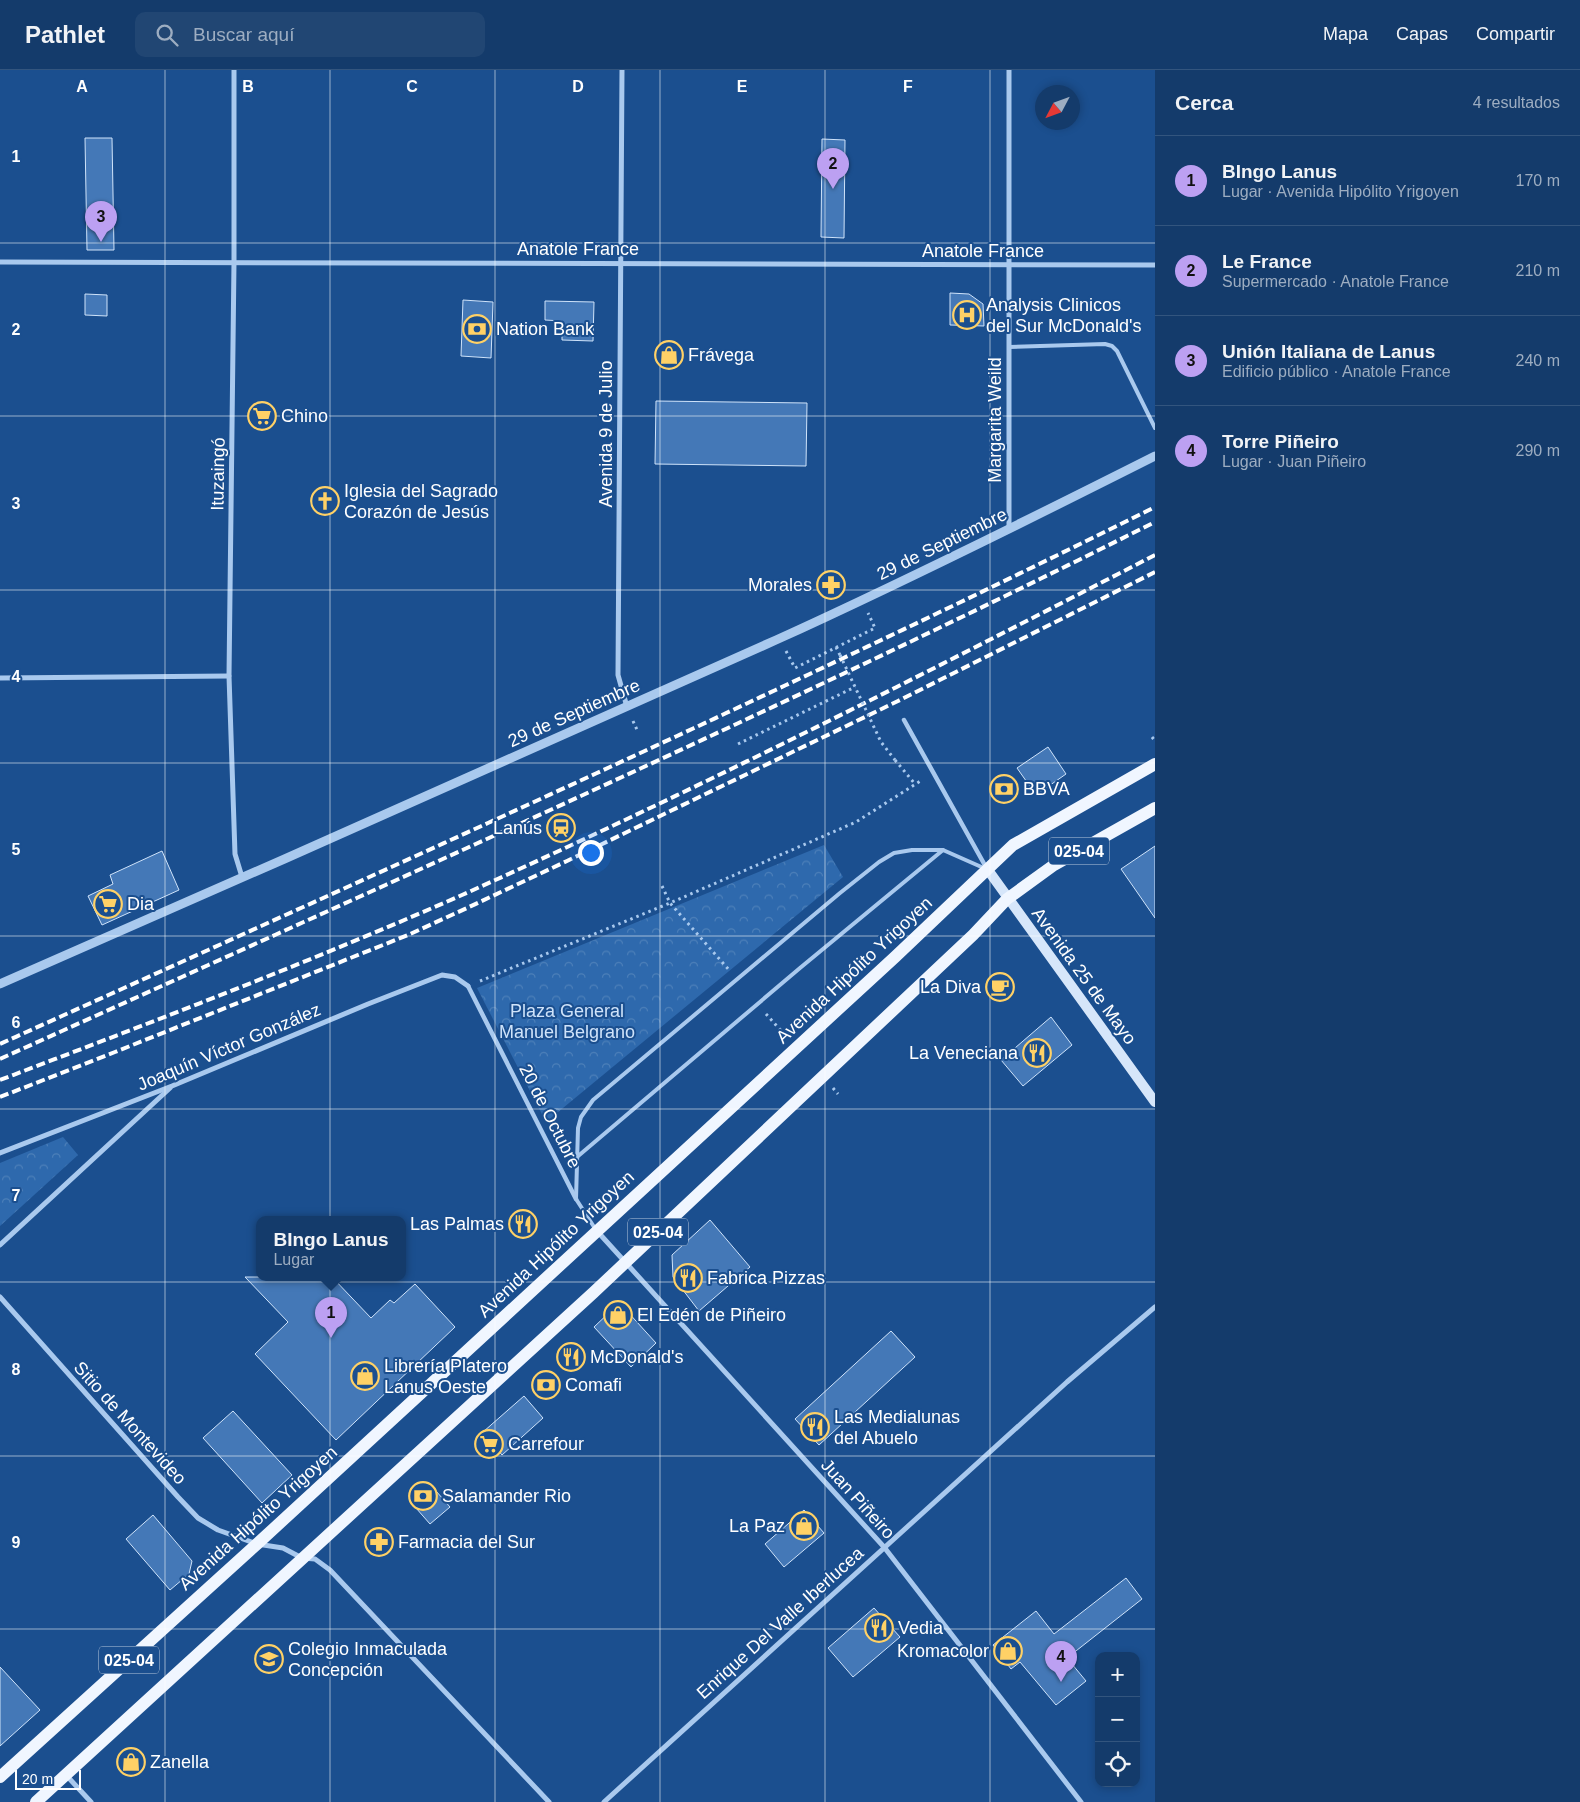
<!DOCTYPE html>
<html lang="es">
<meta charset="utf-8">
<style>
:root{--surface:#143b6b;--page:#214673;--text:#f1f3f6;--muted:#9dadc1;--line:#33557e;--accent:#bca0f2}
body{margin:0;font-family:Arial,sans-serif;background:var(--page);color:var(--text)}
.controls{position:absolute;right:15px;bottom:15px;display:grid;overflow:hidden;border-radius:10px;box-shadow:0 2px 8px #0003}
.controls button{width:45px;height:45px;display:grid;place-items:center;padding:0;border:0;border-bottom:1px solid var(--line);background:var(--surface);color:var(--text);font:25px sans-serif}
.compass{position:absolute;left:1035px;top:15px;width:45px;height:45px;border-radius:50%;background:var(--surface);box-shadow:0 2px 8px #0003;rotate:229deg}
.scale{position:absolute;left:15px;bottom:12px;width:66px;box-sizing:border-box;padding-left:5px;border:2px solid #fff;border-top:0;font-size:14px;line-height:18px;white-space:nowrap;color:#fff;-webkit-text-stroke:4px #1b4f8f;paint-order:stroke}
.you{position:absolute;left:590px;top:782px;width:18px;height:18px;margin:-12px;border:4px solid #fff;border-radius:50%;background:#1a73e8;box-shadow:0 0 0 8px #1a73e833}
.badge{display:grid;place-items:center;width:32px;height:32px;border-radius:50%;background:var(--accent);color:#111;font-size:16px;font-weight:700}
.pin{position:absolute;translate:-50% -41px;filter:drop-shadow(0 1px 2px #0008)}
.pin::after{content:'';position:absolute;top:26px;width:18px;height:15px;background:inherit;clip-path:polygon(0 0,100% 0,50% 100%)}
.popup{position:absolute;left:256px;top:1146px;width:150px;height:65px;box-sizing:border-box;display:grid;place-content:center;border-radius:10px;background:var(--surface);filter:drop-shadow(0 1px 4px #0005);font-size:16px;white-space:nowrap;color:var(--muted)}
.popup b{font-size:19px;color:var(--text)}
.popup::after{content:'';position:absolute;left:50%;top:100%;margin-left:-10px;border:10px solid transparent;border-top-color:var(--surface)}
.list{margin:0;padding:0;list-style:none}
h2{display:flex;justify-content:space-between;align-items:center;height:65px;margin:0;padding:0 20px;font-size:21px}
h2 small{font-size:16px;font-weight:400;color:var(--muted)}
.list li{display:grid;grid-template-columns:32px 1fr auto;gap:15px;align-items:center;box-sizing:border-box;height:90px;padding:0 20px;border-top:1px solid var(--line)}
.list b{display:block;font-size:19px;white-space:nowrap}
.list p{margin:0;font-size:16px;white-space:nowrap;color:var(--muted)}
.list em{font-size:16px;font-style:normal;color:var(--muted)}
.icon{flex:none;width:28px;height:28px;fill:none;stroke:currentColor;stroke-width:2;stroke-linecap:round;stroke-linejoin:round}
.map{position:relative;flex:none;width:1155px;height:1732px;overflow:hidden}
header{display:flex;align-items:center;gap:30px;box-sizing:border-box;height:70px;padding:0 25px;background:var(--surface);border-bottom:1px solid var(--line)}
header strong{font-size:24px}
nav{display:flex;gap:28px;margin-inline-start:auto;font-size:18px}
.search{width:350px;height:45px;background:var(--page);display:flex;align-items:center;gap:12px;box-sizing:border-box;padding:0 18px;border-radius:10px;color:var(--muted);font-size:19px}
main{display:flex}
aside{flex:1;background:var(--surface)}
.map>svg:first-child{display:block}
.park{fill:url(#park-crowns)}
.building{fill:#4478b7;stroke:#cfe3fa}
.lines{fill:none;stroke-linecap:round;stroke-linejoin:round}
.path{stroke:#a9c9ee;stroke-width:3;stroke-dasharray:2.5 4;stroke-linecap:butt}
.service{stroke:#a9c9ee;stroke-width:4}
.pedestrian{stroke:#a9c9ee;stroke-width:4.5}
.minor{stroke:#a9c9ee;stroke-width:5}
.tertiary{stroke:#a9c9ee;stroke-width:9}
.secondary{stroke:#d6e6fa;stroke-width:10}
.primary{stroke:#f0f6ff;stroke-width:12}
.rail{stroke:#fff;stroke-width:4;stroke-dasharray:9 4;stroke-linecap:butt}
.path-bridge{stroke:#a9c9ee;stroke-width:3;stroke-dasharray:2.5 4;stroke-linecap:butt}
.grid{fill:none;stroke:#fff;stroke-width:1;stroke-opacity:0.55}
.labels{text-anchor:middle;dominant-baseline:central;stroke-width:4;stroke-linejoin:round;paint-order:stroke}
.shield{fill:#1b4f8f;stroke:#bbcadd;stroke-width:1}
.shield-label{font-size:16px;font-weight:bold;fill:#fff}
.street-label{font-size:18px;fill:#fff;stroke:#1b4f8f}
.poi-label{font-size:18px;fill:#fff;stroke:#1b4f8f;text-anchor:start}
.park-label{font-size:18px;fill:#cfe3fa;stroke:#1b4f8f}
.grid-label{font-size:16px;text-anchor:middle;font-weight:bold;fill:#fff;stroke:#1b4f8f;stroke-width:4;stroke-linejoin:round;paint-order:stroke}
</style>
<header>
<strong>Pathlet</strong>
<div class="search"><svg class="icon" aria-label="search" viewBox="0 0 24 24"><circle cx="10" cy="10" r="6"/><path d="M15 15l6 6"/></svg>Buscar aquí</div>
<nav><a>Mapa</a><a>Capas</a><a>Compartir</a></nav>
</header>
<main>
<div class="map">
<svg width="1155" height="1732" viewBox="0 0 1155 1732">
<defs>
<pattern id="park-crowns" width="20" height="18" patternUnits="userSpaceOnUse" patternTransform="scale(1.25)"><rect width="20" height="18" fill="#2e69ad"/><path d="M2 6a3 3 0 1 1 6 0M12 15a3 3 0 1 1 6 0" fill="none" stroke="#4d80b9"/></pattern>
</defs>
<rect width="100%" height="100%" fill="#1b4f8f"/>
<g class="park">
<path d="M824,775L843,807L546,1052L477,918Z"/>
<path d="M63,1067L78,1085L0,1156V1093Z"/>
</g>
<g class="building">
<path d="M85,68H112L114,180H87Z"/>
<path d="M822,69L845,70L844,168L821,167Z"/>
<path d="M950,223L969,224L983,234L984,256L950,255Z"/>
<path d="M85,224L107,225V246L85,245Z"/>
<path d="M463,230L493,232L491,288L461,286Z"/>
<path d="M545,231L594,232L593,271L562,270V251L545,250Z"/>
<path d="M656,331L807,333L806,396L655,394Z"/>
<path d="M1048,677L1066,704L1036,725L1017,698Z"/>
<path d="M1155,776V848L1121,799Z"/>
<path d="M162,781L179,820L102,855L88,826L113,814L110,805Z"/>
<path d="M1051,947L1072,975L1023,1016L1001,990Z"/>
<path d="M710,1150L750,1197L699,1241L673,1207L672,1185Z"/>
<path d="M245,1207H332L371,1248L390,1230L394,1233L415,1214L455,1257L336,1370L255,1284L288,1252Z"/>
<path d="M613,1239L626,1240L656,1273L631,1297L594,1257Z"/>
<path d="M891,1261L915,1287L819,1375L795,1349Z"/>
<path d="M524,1326L543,1348L502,1385L483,1362Z"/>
<path d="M233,1341L292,1405L262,1433L203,1368Z"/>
<path d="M429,1413L450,1437L430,1454L409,1430Z"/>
<path d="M804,1440L824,1463L784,1497L765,1474Z"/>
<path d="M153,1445L192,1491L189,1504L170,1520L126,1469Z"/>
<path d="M1126,1508L1142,1529L1067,1588L1086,1611L1056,1635L1020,1592L1011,1599L993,1575L1036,1541L1054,1564Z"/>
<path d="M874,1538L900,1567L853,1607L828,1578Z"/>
<path d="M0,1597L40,1640L0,1676Z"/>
</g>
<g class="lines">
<g class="path">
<path d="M836,577L840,585"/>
<path d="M786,581L795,598L875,558L868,543"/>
<path d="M633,651L638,662"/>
<path d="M1152,667L1155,671"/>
<path d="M738,674L855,617"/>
<path d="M895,690L915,714"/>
<path d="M662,816L670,833L730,901"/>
<path d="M480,911L670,833L856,752L922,710"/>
<path d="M766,944L785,965"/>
<path d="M833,1018L838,1024"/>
</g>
<g class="service">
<path d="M1009,277L1105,274L1112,276L1117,281L1155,358"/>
<path d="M577,1087L800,898L943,780"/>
<path d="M596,1160L576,1129L578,1058L581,1047L593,1030L840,823L879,792L894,783L912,780H943L986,799"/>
</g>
<g class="pedestrian">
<path d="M904,650L987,799"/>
<path d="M468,916L576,1129"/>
</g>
<g class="minor">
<path d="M234,0V192L229,606L235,784L242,807"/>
<path d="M622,0L618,605L627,637"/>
<path d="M1009,0V459"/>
<path d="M0,192L1155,195"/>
<path d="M0,608L229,606"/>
<path d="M0,1083L172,1016L368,934L442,905L455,907L468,916"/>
<path d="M597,1161L884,1477L1081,1732"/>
<path d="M0,1175L170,1018"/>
<path d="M0,1227L178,1427L198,1448L218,1460L257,1474L283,1478L302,1488L315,1489L330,1500L549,1732"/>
<path d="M66,1705L91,1732"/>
<path d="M604,1732L1067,1312L1155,1237"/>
</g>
<path class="tertiary" d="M0,914C259,800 518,687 776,570C904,512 1030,449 1155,386"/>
<path class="secondary" d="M988,800L1155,1032"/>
<g class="primary">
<path d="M0,1707L257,1474L895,887L1013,775L1155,694"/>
<path d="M36,1732L593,1223L973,865L1007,829L1054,795L1155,738"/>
</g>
<g class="rail">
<path d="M0,974C387,799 775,626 1155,437"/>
<path d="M0,989C387,814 776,642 1155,452"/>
<path d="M0,1010C155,951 310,892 462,825C697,720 926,603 1155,485"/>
<path d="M0,1027L115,982L408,865L467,838L567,791L898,631L1155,502"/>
</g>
<path class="path-bridge" d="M840,585L881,672L895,690"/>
</g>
<path class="grid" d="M165,0V1732M330,0V1732M495,0V1732M660,0V1732M825,0V1732M990,0V1732M0,173H1155M0,346H1155M0,520H1155M0,693H1155M0,866H1155M0,1039H1155M0,1212H1155M0,1386H1155M0,1559H1155"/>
<defs>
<symbol id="hospital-ring" viewBox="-11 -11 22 22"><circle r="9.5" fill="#1b4f8f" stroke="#ffd166" stroke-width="1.5"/><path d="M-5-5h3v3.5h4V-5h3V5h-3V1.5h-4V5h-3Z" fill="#ffd166"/></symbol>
<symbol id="bank-ring" viewBox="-11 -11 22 22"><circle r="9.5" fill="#1b4f8f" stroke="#ffd166" stroke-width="1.5"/><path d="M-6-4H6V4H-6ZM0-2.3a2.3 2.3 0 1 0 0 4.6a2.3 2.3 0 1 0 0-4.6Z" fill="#ffd166"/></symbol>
<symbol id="shop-ring" viewBox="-11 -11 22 22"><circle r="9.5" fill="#1b4f8f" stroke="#ffd166" stroke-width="1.5"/><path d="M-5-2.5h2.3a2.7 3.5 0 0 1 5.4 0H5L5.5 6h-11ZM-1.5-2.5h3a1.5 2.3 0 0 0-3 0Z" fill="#ffd166"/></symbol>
<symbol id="supermarket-ring" viewBox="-11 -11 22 22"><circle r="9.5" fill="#1b4f8f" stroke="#ffd166" stroke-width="1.5"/><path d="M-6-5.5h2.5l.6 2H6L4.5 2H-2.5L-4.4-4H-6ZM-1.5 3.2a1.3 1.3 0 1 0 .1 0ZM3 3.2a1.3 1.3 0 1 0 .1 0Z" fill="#ffd166"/></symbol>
<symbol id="church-ring" viewBox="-11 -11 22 22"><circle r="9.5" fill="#1b4f8f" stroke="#ffd166" stroke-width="1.5"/><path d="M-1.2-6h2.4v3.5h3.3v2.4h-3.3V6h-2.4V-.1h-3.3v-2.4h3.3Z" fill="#ffd166"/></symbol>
<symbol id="pharmacy-ring" viewBox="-11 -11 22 22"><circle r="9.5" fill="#1b4f8f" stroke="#ffd166" stroke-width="1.5"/><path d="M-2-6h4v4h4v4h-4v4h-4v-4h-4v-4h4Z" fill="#ffd166"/></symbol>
<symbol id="station-ring" viewBox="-11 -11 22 22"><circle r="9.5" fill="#1b4f8f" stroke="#ffd166" stroke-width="1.5"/><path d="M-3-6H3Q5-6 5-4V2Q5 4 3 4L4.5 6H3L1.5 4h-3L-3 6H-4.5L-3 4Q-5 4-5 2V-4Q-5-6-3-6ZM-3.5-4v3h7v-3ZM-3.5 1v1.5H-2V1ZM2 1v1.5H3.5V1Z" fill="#ffd166"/></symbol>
<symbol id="cafe-ring" viewBox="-11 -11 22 22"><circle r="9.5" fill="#1b4f8f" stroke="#ffd166" stroke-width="1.5"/><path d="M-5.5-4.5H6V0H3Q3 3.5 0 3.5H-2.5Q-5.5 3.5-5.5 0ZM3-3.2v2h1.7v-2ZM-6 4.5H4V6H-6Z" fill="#ffd166"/></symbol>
<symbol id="restaurant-ring" viewBox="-11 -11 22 22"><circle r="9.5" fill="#1b4f8f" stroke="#ffd166" stroke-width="1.5"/><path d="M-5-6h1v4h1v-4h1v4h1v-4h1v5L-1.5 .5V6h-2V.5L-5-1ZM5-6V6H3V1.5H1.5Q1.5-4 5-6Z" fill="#ffd166"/></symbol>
<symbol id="school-ring" viewBox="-11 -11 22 22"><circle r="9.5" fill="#1b4f8f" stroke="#ffd166" stroke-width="1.5"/><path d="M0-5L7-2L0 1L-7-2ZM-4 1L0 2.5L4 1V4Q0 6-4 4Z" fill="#ffd166"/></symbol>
</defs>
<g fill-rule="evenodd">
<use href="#hospital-ring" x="951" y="229" width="32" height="32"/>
<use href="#bank-ring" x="461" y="243" width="32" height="32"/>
<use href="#shop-ring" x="653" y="269" width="32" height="32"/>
<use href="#supermarket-ring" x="246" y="330" width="32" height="32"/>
<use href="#church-ring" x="309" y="415" width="32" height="32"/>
<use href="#pharmacy-ring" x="815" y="499" width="32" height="32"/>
<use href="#bank-ring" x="988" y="703" width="32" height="32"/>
<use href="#station-ring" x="545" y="742" width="32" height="32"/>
<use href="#supermarket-ring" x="92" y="818" width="32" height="32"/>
<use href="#cafe-ring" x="984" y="901" width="32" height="32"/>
<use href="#restaurant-ring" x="1021" y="967" width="32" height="32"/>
<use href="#restaurant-ring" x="507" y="1138" width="32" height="32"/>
<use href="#restaurant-ring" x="672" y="1192" width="32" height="32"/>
<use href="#shop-ring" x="602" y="1229" width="32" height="32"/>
<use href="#restaurant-ring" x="555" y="1271" width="32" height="32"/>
<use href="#shop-ring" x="349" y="1290" width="32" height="32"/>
<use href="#bank-ring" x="530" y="1299" width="32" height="32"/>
<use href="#restaurant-ring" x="799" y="1341" width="32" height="32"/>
<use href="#supermarket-ring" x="473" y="1358" width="32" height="32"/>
<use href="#bank-ring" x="407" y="1410" width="32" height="32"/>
<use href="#shop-ring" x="788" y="1440" width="32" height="32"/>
<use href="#pharmacy-ring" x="363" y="1456" width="32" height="32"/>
<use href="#restaurant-ring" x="863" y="1542" width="32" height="32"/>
<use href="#shop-ring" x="992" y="1565" width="32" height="32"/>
<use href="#school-ring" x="253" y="1573" width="32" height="32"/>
<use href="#shop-ring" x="115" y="1676" width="32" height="32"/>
</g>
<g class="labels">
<g class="shield">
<rect x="1049" y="767.5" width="60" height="27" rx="4"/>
<rect x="628" y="1148.5" width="60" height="27" rx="4"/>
<rect x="99" y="1576.5" width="60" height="27" rx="4"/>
</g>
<g class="shield-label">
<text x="1079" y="781">025-04</text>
<text x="658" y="1162">025-04</text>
<text x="129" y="1590">025-04</text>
</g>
<g class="street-label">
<text x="578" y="179">Anatole France</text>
<text x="983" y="181">Anatole France</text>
<text transform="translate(995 350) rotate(-90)">Margarita Weild</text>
<text transform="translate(606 364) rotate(-90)">Avenida 9 de Julio</text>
<text transform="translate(218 404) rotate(-89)">Ituzaingó</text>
<text transform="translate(942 474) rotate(-26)">29 de Septiembre</text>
<text transform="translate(574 643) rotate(-24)">29 de Septiembre</text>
<text transform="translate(854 900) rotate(-43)">Avenida Hipólito Yrigoyen</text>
<text transform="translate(1084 906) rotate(54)">Avenida 25 de Mayo</text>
<text transform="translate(229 977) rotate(-23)">Joaquín Víctor González</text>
<text transform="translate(550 1046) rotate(63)">20 de Octubre</text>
<text transform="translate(556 1174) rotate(-43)">Avenida Hipólito Yrigoyen</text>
<text transform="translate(130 1353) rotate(48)">Sitio de Montevideo</text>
<text transform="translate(858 1429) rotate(48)">Juan Piñeiro</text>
<text transform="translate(258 1448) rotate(-42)">Avenida Hipólito Yrigoyen</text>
<text transform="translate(780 1553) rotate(-42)">Enrique Del Valle Iberlucea</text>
</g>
<g class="poi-label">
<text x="986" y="235">Analysis Clinicos<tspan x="986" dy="21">del Sur McDonald's</tspan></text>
<text x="496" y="259">Nation Bank</text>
<text x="688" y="285">Frávega</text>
<text x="281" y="346">Chino</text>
<text x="344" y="421">Iglesia del Sagrado<tspan x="344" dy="21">Corazón de Jesús</tspan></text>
<text x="812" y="515" text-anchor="end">Morales</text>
<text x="1023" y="719">BBVA</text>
<text x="542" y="758" text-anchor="end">Lanús</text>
<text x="127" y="834">Dia</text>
<text x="981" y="917" text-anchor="end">La Diva</text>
<text x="1018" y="983" text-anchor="end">La Veneciana</text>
<text x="504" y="1154" text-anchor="end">Las Palmas</text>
<text x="707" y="1208">Fabrica Pizzas</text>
<text x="637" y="1245">El Edén de Piñeiro</text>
<text x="590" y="1287">McDonald's</text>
<text x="384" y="1296">Librería Platero<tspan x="384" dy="21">Lanus Oeste</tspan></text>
<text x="565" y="1315">Comafi</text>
<text x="834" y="1347">Las Medialunas<tspan x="834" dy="21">del Abuelo</tspan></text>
<text x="508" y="1374">Carrefour</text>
<text x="442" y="1426">Salamander Rio</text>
<text x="785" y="1456" text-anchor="end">La Paz</text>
<text x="398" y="1472">Farmacia del Sur</text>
<text x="898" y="1558">Vedia</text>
<text x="288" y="1579">Colegio Inmaculada<tspan x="288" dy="21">Concepción</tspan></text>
<text x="989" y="1581" text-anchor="end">Kromacolor</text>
<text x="150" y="1692">Zanella</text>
</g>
<g class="park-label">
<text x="567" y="941">Plaza General<tspan x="567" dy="21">Manuel Belgrano</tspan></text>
</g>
</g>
<g class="grid-label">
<text x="82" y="22">A</text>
<text x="248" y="22">B</text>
<text x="412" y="22">C</text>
<text x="578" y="22">D</text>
<text x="742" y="22">E</text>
<text x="908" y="22">F</text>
<text x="16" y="92">1</text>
<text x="16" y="265">2</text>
<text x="16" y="439">3</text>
<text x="16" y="612">4</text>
<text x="16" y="785">5</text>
<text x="16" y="958">6</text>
<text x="16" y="1131">7</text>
<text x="16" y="1305">8</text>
<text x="16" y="1478">9</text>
</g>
</svg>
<div class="controls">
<button>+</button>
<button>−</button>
<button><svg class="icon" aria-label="locate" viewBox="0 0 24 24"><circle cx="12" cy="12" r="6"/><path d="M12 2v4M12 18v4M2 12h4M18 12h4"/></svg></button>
</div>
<svg class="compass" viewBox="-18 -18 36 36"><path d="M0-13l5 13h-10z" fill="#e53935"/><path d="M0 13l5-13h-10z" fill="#9dadc1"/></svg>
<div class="scale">20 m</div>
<div class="you"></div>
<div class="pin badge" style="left:331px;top:1268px">1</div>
<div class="popup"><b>BIngo Lanus</b>Lugar</div>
<div class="pin badge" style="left:833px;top:119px">2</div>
<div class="pin badge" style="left:101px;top:172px">3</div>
<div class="pin badge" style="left:1061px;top:1612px">4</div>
</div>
<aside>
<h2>Cerca<small>4 resultados</small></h2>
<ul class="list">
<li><span class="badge">1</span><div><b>BIngo Lanus</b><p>Lugar · Avenida Hipólito Yrigoyen</p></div><em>170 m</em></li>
<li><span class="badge">2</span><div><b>Le France</b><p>Supermercado · Anatole France</p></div><em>210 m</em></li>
<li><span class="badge">3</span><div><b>Unión Italiana de Lanus</b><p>Edificio público · Anatole France</p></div><em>240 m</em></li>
<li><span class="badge">4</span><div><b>Torre Piñeiro</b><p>Lugar · Juan Piñeiro</p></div><em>290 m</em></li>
</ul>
</aside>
</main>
